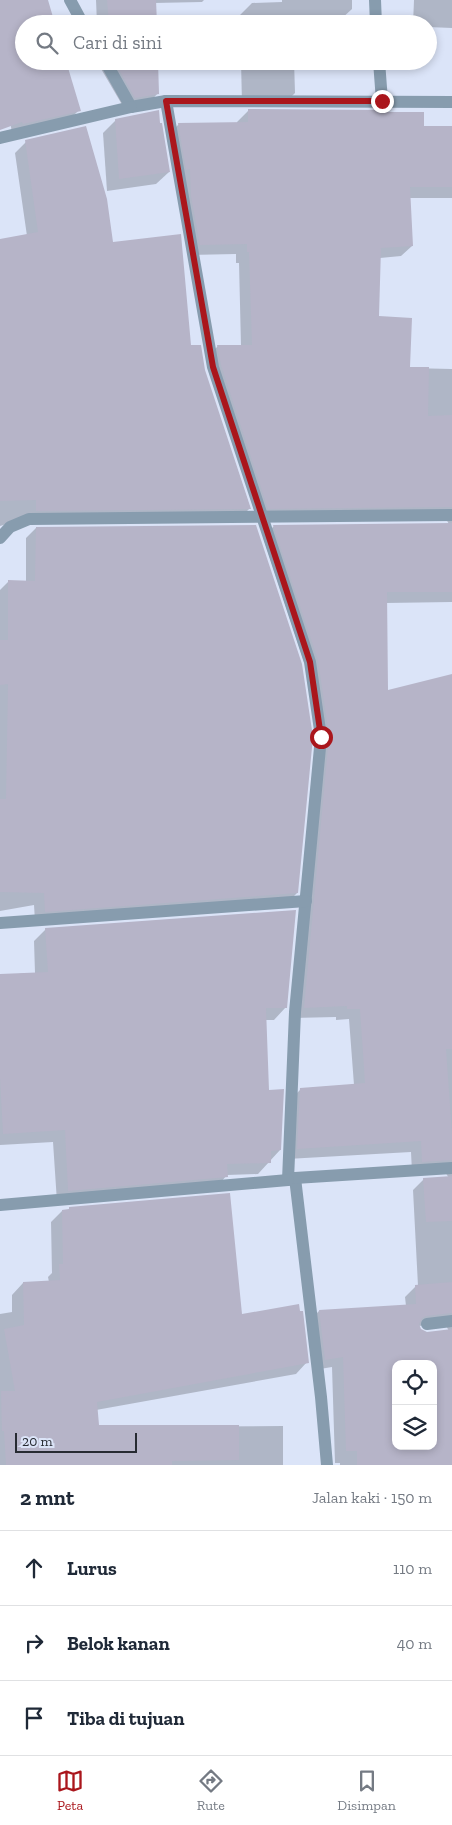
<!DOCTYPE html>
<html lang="id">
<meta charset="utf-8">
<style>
:root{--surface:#fff;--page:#f2f2f3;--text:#1f2937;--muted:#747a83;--line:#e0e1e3;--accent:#aa161c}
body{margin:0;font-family:"Zilla Slab",serif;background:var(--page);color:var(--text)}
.controls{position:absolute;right:15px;bottom:15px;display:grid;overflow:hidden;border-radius:10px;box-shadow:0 2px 8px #0003}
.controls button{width:45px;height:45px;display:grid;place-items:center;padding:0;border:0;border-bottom:1px solid var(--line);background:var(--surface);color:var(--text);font:25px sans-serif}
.scale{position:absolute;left:15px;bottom:12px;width:122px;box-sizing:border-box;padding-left:5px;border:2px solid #272b32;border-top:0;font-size:14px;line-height:18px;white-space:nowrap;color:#272b32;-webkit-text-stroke:4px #dbe4f8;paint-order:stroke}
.stop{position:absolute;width:15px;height:15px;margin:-11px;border:4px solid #aa161c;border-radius:50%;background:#fff}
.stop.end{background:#aa161c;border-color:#fff;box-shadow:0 1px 5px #0008}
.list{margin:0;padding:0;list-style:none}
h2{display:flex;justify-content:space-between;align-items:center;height:65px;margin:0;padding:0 20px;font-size:21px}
h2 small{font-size:16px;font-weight:400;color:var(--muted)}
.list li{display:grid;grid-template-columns:32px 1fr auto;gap:15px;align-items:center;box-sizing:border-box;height:75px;padding:0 20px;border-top:1px solid var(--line)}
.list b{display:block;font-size:19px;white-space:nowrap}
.list em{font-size:16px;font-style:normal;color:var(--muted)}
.icon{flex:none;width:28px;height:28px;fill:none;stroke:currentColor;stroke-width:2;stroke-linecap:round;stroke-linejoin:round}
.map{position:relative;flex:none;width:452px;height:1465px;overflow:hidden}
.search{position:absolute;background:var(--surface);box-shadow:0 2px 8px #0003;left:15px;right:15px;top:15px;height:55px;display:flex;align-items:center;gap:12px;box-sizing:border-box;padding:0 18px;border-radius:28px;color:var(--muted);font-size:19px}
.sheet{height:290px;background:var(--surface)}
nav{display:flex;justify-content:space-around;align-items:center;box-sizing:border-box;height:70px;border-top:1px solid var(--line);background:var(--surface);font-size:14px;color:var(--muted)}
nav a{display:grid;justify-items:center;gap:2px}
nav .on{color:var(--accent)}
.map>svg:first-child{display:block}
.shadow{fill:#0003;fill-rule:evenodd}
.building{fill:#b6b4c8;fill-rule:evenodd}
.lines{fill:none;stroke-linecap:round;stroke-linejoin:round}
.street{stroke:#879cae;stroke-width:12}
.route{stroke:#aa161c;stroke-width:6}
</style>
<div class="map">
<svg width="452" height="1465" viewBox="0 0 452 1465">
<rect width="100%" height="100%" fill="#dbe4f8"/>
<g class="shadow">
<path d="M0,0H47L24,24V61L79,110L68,121L12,134L0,49Z"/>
<path d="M96,0H204L202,2L154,3L155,24H97Z"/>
<path d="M282,0H352V9L340,20L294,22V24H240V15L252,3L282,2Z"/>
<path d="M414,0H452V28L428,27V24H413Z"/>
<path d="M100,61H157L158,93L147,105L124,108L100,67Z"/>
<path d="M241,61H294L295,93L283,105L242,104Z"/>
<path d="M248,111L377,113L422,127L452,128V198H409L412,246L401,256L380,258L377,317L409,368L452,369V602L386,603L387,692L452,675V1465H340V1463H335L332,1367L314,1370L308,1322L319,1311L406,1306L405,1297L416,1286H418L413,1190L424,1179L449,1178L445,1172H412L411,1152L287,1159L290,1100L301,1089L354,1085L349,1019L336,1020V1017L293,1018L319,748L307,671L263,537L274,526L449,524L446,519H257L207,357L218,346H241L239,263H236V254L189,255L168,135L179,124H237V122ZM445,1324L449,1331L427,1333L420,1330L418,1326ZM396,1364H433V1446H396Z"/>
<path d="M116,120L159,124L169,172L156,184L107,191L103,133Z"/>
<path d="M26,142L112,244L190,346L204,370L250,508L239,519L17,521L0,526V240L27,236L15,153Z"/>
<path d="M36,528L297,893L287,903L35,921L34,905L0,911V590L8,582H26V538Z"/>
<path d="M46,929L286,1007L274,1020H265L267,1091L280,1150L258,1174L227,1175L215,1189L57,1202L53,1142L0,1145V975L35,973L34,941Z"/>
<path d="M62,1211L241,1315L307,1362L296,1374L96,1410L98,1427L283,1426V1465H0V1314L12,1312V1295L23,1283L49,1282L48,1277L52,1273L51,1222Z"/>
</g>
<g class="building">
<path d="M0,0H48L55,24H24V61H66L81,111L23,124L22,122L0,130Z"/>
<path d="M107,0H156L157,24H109Z"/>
<path d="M114,61H158L159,94L135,98Z"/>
<path d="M248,109L378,110V112H424V126H452V187H410L413,246L381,248L379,316L412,318L410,367H429L428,416L452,415V507L268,509L221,365L217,345H252L249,252H247V244L200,245L191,196L190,169L186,170L178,123L248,122Z"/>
<path d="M159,110L160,123H162L170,172L119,179L115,119Z"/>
<path d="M86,126L107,199L113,242L181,234L191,345H201L205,370L251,509L36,511V500L0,501V239L38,232L25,140Z"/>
<path d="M452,523V592H387L388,690L452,674V1049H446L452,1134V1160L422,1162L421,1141L297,1149L300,1088L365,1083L360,1009H347V1006L304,1008L329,736L318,660L273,525Z"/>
<path d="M256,525L302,664L313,737L298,893L45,912L44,893L0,892V799H6L8,684L0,685V640H8V580L35,581L36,527Z"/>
<path d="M296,910L287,1008H266L269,1090L284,1089L281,1150L271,1151V1163L227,1164L228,1177L68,1191L65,1130L3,1134L0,1077V974L48,972L45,928Z"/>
<path d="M452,1176V1221L426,1222L423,1178Z"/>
<path d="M230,1193L242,1314L299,1304L300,1311H303L309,1363L97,1402L99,1425H239V1460L172,1461V1465H6L4,1431H2L1,1391H15L4,1329L24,1325L23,1282L60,1280L59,1264H63L62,1210L69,1209V1207Z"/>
<path d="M452,1282V1313L426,1316L422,1318L419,1324L421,1329L427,1332L452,1329V1465H357V1451H346L343,1357L325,1360L319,1310L416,1304L415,1285ZM396,1364H433V1446H396Z"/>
</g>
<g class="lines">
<g class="street">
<path d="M70,0L83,24"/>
<path d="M375,0L376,24"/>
<path d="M105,61L131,107L166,101L452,102"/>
<path d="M379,61L382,101"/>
<path d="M166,101L213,367L310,662L321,737L295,1012L288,1180L295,1178L321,1397L327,1465"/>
<path d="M0,138L131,107"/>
<path d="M0,538L10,527L29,519L452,515"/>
<path d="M0,923L306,901"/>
<path d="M295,1178L452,1168"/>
<path d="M0,1205L288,1180"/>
<path d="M427,1324L452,1321"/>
</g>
</g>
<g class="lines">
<path class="route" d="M321,737L310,662L213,367L166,101H382"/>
</g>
</svg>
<div class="controls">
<button><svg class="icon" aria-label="locate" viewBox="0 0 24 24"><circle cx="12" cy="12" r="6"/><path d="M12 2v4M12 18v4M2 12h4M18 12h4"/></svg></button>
<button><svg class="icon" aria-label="layers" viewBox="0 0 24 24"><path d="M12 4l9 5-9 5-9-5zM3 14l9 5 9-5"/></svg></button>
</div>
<div class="scale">20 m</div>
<div class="stop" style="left:321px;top:737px"></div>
<div class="stop end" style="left:382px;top:101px"></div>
<div class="search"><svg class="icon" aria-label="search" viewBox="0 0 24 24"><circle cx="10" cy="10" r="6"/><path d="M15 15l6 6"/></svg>Cari di sini</div>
</div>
<section class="sheet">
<h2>2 mnt<small>Jalan kaki · 150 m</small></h2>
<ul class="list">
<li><svg class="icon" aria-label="ahead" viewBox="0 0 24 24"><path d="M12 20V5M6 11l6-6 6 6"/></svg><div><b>Lurus</b></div><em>110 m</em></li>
<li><svg class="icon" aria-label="right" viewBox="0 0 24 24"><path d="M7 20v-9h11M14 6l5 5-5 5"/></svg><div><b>Belok kanan</b></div><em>40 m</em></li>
<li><svg class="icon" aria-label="arrive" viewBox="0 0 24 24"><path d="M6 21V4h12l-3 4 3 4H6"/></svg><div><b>Tiba di tujuan</b></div></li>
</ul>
</section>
<nav>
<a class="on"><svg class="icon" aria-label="map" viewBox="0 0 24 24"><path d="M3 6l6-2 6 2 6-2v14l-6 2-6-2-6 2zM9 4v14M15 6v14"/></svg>Peta</a>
<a><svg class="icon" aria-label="directions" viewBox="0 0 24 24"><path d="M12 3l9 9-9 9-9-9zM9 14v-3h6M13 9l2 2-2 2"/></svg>Rute</a>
<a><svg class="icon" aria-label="saved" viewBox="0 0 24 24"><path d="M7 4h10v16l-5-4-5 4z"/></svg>Disimpan</a>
</nav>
